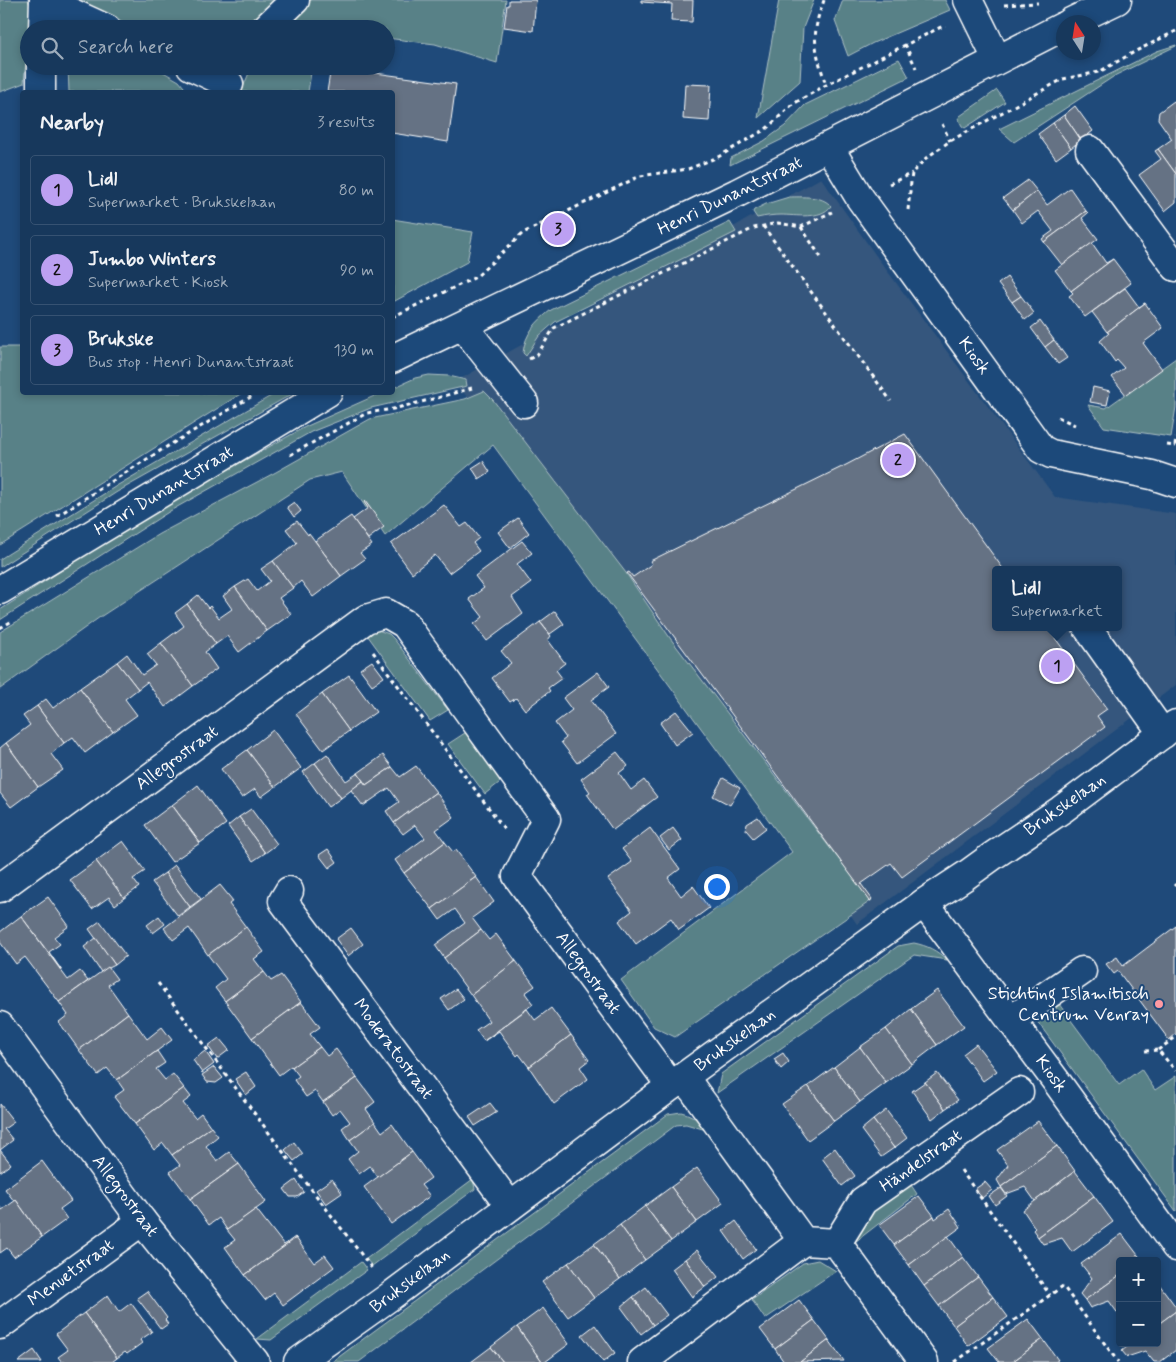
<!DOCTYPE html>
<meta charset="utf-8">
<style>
:root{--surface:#17385c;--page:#244365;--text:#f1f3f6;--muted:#9eacbb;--line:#365272;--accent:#bca0f2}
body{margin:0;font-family:Mynerve,sans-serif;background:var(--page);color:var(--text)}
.controls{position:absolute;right:15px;bottom:15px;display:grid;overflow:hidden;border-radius:5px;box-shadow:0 2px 8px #0003}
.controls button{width:45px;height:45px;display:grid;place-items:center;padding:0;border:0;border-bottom:1px solid var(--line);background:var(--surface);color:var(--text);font:25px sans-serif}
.compass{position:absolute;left:1056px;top:15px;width:45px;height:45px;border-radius:50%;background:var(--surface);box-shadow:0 2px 8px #0003;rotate:348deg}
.you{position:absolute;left:716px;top:886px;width:18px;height:18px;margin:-12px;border:4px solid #fff;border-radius:50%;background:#1a73e8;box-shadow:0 0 0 8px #1a73e833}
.badge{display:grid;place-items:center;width:32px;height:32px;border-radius:50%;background:var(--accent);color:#111;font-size:16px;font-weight:700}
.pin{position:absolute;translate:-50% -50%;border:2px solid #fff;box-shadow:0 1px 5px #0006}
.popup{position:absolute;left:992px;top:566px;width:130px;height:65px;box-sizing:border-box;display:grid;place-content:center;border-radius:5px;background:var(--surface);filter:drop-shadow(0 1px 4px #0005);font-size:16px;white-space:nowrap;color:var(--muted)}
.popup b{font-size:19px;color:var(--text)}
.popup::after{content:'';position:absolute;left:50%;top:100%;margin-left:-10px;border:10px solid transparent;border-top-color:var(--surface)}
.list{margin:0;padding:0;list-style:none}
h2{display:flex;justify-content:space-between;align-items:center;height:65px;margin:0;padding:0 20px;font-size:21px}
h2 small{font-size:16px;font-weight:400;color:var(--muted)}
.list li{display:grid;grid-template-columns:32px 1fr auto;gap:15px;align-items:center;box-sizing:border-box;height:70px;margin:0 10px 10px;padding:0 10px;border:1px solid var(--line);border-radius:5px}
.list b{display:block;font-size:19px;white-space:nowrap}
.list p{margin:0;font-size:16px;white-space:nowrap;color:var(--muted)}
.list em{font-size:16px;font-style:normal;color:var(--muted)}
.icon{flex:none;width:28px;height:28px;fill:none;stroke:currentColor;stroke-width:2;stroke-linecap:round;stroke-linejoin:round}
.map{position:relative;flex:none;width:1176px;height:1362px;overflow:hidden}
.search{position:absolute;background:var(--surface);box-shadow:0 2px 8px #0003;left:20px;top:20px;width:375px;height:55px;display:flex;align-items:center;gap:12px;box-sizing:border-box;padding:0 18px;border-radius:28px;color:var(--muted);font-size:19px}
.panel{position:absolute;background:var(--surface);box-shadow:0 2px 8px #0003;left:20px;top:90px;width:375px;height:305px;border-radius:5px}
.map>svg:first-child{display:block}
.built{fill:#34567d;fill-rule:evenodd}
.green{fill:#598187;stroke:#acc0c3}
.building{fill:#657284;stroke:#fff}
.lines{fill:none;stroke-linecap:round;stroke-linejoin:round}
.minor-casing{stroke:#fff;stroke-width:31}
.path{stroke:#fff;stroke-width:3;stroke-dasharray:4 4;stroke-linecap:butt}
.minor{stroke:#1f4a7a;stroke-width:28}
.poi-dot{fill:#ff9aa2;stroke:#1f4a7a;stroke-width:2}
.labels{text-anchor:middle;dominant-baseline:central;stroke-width:4;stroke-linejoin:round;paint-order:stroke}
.street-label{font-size:18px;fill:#fff;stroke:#1f4a7a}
.poi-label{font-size:18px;fill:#fff;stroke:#1f4a7a;text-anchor:end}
</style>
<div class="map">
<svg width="1176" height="1362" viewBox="0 0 1176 1362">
<rect width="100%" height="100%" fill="#1f4a7a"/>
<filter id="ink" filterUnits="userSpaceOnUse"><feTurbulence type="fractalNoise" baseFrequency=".02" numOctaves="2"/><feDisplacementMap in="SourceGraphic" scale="10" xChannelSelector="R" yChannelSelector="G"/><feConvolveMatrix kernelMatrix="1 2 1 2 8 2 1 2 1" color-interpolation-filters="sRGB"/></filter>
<g filter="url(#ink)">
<path class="built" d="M821,178L877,257L1055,497L1176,514V685L857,924L497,425L453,383ZM996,570H1118V627H996Z"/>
<g class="green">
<path d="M0,0H31L24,83L0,92Z"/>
<path d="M78,0H282L252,29H140L80,3Z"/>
<path d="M304,0H506L497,63L435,44L386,38V29H276Z"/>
<path d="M779,0H814L803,28L800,81L758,118Z"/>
<path d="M843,0H945L950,10L873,43L848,56L835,21Z"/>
<path d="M1176,45V46L1116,75L1014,142L999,129L1157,51Z"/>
<path d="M899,59L909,77L730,165L731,158L764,141L785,126L805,105Z"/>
<path d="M68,66H153L179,81L188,92H69Z"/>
<path d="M252,66H312L308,92H241Z"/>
<path d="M997,90L1005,102L965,128L962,126L958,118L960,116Z"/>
<path d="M789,197C802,197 822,195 831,206C821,220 795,215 781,215C773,215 766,216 757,218L753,212L754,210L766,204Z"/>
<path d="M392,219L473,232L467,262L393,302Z"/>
<path d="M730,222L736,232L555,322L539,336L526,356L523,353C525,333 537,321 551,310Z"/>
<path d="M0,347H22V392L242,393L0,545Z"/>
<path d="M1176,358V407L1171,437L1104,427L1088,405L1106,408Z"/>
<path d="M429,375L449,376L466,380L467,386L371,408L311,432L170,511L0,620V610L160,507L305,427L381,393L392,392L393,388L415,378Z"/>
<path d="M484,391L493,400L626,573L670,638L837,857L872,900L675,1037L654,1027L621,980L792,852L493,445L385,536L342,472L310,480L100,617L0,689V632L159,534L276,472L370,419L465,399Z"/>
<path d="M276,393H294L117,492L0,567V559L118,485Z"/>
<path d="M378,630L389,634L394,639L448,710L430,721L365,632Z"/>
<path d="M468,731L504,779L485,794L448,744Z"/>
<path d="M914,943C928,946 936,950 947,960L914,955L717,1093L721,1074L898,946Z"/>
<path d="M1056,1000L1119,1085L1141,1069L1155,1090L1176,1076V1211L1034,1017Z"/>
<path d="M681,1112C693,1115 699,1120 706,1130L686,1124L676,1125L359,1362H332L668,1114Z"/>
<path d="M473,1179L475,1189L372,1266L366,1259Z"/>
<path d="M911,1185L917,1194L855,1242L857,1228L863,1217Z"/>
<path d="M818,1260L836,1271L765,1319L752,1300L803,1263Z"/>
<path d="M361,1262L367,1270L271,1340L257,1339Z"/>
</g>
<g class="building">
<path d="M509,0H536L533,31L504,27L507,5H509Z"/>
<path d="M641,0H693L692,22L671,21L672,4L641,2Z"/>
<path d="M331,67L456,84L448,142L392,133V92H327Z"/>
<path d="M685,84L711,85L709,121L683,119Z"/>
<path d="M1174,101L1176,104V174L1158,149L1172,139L1158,119L1159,112Z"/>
<path d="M1075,106L1093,131L1081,140L1064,115Z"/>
<path d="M1064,115L1081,140L1071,148L1053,123Z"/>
<path d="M1053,123L1071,148L1056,159L1038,134Z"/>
<path d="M1158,149L1176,174V202L1165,211L1139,175L1161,159L1155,151Z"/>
<path d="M1028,180L1037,191L1013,210L1003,198Z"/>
<path d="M1070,188L1086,211L1044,242L1042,239L1053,231L1038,211L1022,223L1013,210L1037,191L1047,205Z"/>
<path d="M1086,211L1088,213L1082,218L1098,239L1062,265L1044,242Z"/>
<path d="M1092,243L1106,263L1113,259L1071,291L1055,270Z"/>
<path d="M1113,259L1131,283L1085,317L1069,296L1073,293L1071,291Z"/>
<path d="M1007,277L1021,296L1012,302L998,284Z"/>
<path d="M1125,288L1139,307L1145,303L1107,332L1092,312Z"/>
<path d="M1021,296L1034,313L1025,320L1012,302Z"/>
<path d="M1145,303L1163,328L1143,343L1162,369L1126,395L1112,377L1124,368L1117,360L1115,362L1100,341L1109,333L1107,332Z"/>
<path d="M1040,321L1054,340L1045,347L1031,328Z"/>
<path d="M1054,340L1067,358L1058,364L1045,347Z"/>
<path d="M1093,387L1110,391L1107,405L1090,402Z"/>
<path d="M905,434L1004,570H996V627H1047L1107,709L1097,716L1105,727L902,877L891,863L861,884L872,899L870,901L627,573L629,572L633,577L652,564L650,561L846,465Z"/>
<path d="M483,461L490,472L479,479L472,468Z"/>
<path d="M365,501L384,527L368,539L353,519L368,508L364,502Z"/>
<path d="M294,502L301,511L294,517L287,507Z"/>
<path d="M444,505L461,527L467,523L479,538L473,543L479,551L449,573L435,555L412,573L391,544Z"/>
<path d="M351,516L372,545L360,553L365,559L341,576L315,541Z"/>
<path d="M518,518L529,533L510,548L498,532Z"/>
<path d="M297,521L308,535L309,533L341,576L313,597L301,581L293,588L273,561L297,543L286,529Z"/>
<path d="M522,541L532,553L517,564L531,583L512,597L523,614L487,641L474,624L483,617L469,599L484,588L475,576Z"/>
<path d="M273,561L293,588L279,598L291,614L267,631L235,587L248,579L257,591L270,581L261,569Z"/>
<path d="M235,587L267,631L239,652L227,636L216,644L187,604L198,595L208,608L210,606L219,618L232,609L223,596Z"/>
<path d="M187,604L216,644L205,652L217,669L193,686L161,643L184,626L175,613Z"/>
<path d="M555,611L564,624L550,634L540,622Z"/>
<path d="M540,622L551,636L548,640L565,663L556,670L562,678L548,688L550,691L525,710L516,698L510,702L492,678L511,663L501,651Z"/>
<path d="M161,643L193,686L165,707L147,682L138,689L117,662L127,654L142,675L156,665L147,654Z"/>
<path d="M372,661L384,677L372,685L360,669Z"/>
<path d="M117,662L138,689L125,699L137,715L113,732L80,688Z"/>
<path d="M598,672L609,687L591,700L616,734L577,763L561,742L566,738L555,723L572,710L563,698Z"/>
<path d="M349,675L376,712L349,731L322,694Z"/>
<path d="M80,688L113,732L85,753L73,737L64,743L37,706L46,699L53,708Z"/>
<path d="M322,694L349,731L323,750L296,714Z"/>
<path d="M37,706L64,743L51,754L63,770L38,787L6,743L30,725L23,716Z"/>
<path d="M676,711L693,732L675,745L660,723Z"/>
<path d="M273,730L301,768L275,787L247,750Z"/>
<path d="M6,743L38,787L11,807L0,793V748Z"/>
<path d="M247,750L275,787L261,797L255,789L242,798L221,769Z"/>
<path d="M617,752L628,766L619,773L631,790L644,780L657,797L613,830L587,794L590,792L581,779Z"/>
<path d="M327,754L346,781L358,773L363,781L341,798L315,763Z"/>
<path d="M383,755L392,767L366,785L358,773Z"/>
<path d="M315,763L341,798L328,807L303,772Z"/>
<path d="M416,766L436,792L394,823L386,811L399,802L389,788L363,806L351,790L363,781L366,785L392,767L400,777Z"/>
<path d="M723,778L740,788L730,805L713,796Z"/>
<path d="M198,785L226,824L200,843L172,805Z"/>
<path d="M436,792L454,817L436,830L445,842L404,873L395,860L425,838L415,825L403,834L394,823Z"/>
<path d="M172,805L200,843L172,862L145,825Z"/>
<path d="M251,809L277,844L265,853L239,817Z"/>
<path d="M239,817L265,853L253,861L228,826Z"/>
<path d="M758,817L766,828L753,838L746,830L747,824Z"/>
<path d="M650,828L680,869L668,878L681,896L693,886L709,908L679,930L671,918L636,944L619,921L632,911L608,879L632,862L622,849Z"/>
<path d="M673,828L682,840L669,850L660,838Z"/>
<path d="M123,841L145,871L133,879L139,887L124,898L96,861Z"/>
<path d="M445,842L453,852L456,850L476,877L432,909L404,873Z"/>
<path d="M328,849L337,862L329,868L319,855Z"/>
<path d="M96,861L124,898L115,905L109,897L92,909L70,880Z"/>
<path d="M175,865L201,899L190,907L165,873Z"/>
<path d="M165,873L190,907L178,916L152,882Z"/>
<path d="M476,877L494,902L472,918L481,930L444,958L435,945L465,923L455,909L440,920L432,909Z"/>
<path d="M220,885L233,901L229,904L246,927L208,955L189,928L173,940L164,928Z"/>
<path d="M48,897L69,926L54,937L60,944L49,952L62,971L21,916Z"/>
<path d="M21,916L68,980L80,971L88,981L59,1002L25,957L16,964L0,942V932Z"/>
<path d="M159,916L165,924L153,933L147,925Z"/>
<path d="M100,921L126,956L115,965L89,929Z"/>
<path d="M1176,926V1034L1169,1040L1118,971L1114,974L1106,964L1117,957L1123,966Z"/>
<path d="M246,927L264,952L254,959L264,972L225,1001L215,988L226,979L208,955Z"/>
<path d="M351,928L363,944L348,956L336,939Z"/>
<path d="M481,930L489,940L496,934L516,961L471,995L444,958Z"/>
<path d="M96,938L115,965L101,972L84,947Z"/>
<path d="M516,961L535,986L525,993L533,1004L484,1041L476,1030L489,1021L471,995Z"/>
<path d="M108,967L117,979L108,985L128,1013L79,1050L59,1022L68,1015L59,1002Z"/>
<path d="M264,972L271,981L281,975L301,1002L252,1038L225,1001Z"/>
<path d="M456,989L464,999L449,1010L441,999Z"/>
<path d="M937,990L964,1026L937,1045L911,1009Z"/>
<path d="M301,1002L320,1027L310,1034L320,1047L292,1067L291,1066L279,1075L252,1038Z"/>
<path d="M551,1008L571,1035L529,1067L519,1054L517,1056L499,1031L484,1041L527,1009L535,1020Z"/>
<path d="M911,1009L937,1045L912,1064L886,1029Z"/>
<path d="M128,1013L147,1039L162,1027L172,1040L117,1080L107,1068L98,1075L79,1050Z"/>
<path d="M886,1029L912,1064L886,1083L860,1047Z"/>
<path d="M571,1035L589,1060L580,1067L588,1079L554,1104L529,1067Z"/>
<path d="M219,1038L229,1050L217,1059L208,1046Z"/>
<path d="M976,1044L997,1071L983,1081L963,1054Z"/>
<path d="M320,1047L327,1056L336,1049L357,1078L323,1102L315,1091L306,1097L294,1080L299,1076L292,1067Z"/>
<path d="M860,1047L886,1083L860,1102L834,1067Z"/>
<path d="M157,1051L165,1063L156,1069L165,1080L173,1074L184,1088L135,1124L114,1097L124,1090L117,1080Z"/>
<path d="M205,1051L214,1064L202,1073L193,1060Z"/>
<path d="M783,1053L789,1062L781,1069L774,1059Z"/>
<path d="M214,1067L223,1078L216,1083L207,1082L202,1075Z"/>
<path d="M834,1067L860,1102L834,1121L808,1086Z"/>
<path d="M246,1072L256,1087L246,1095L235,1079Z"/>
<path d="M937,1073L958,1100L945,1109L925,1082Z"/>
<path d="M357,1078L375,1102L366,1109L375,1122L350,1140L342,1128L350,1122L340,1109L332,1115L323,1102Z"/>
<path d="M925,1082L945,1109L932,1119L912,1091Z"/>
<path d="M808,1086L834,1121L808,1140L782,1104Z"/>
<path d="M184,1088L191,1097L183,1103L195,1118L201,1113L211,1127L172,1155L163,1143L154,1150L135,1124Z"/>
<path d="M490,1103L497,1112L475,1126L469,1117Z"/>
<path d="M0,1104L14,1122L4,1129L13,1140L0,1150Z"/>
<path d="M886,1110L907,1138L894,1148L873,1120Z"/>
<path d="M873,1120L894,1148L881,1157L861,1130Z"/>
<path d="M1038,1121L1057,1146L1001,1187L997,1180L1008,1165L997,1150Z"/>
<path d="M375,1122L382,1132L392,1124L412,1152L378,1177L370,1166L359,1174L348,1159L358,1151L350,1140Z"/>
<path d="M211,1127L218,1136L206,1146L217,1161L229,1152L239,1164L190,1199L170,1172L180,1165L172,1155Z"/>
<path d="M294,1142L303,1154L294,1161L285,1150Z"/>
<path d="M1057,1146L1075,1171L1035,1201L1025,1187L1006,1194L1001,1187Z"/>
<path d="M835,1148L855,1176L842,1186L822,1158Z"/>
<path d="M0,1150L11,1164L0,1172Z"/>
<path d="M412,1152L431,1178L421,1185L430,1196L391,1224L364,1187Z"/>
<path d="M42,1161L71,1201L60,1209L67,1219L42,1237L16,1200L14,1201L5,1189Z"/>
<path d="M239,1164L266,1202L227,1230L219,1218L209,1225L190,1199Z"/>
<path d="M697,1168L723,1203L697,1222L671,1187Z"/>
<path d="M1075,1171L1094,1196L1038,1237L1033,1230L1035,1228L1023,1210Z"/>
<path d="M332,1179L342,1193L326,1204L316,1190Z"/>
<path d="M296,1180L304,1192L297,1197H290L284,1189Z"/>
<path d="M985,1182L992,1190L982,1198L975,1189Z"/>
<path d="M671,1187L697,1222L671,1241L645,1206Z"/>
<path d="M1001,1188L1007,1196L995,1205L989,1196Z"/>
<path d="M919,1196L934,1216L894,1245L879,1225Z"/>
<path d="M1094,1196L1113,1222L1072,1252L1062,1238L1043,1244L1038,1237Z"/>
<path d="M16,1200L42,1237L14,1257L7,1248L0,1253V1207L2,1210Z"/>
<path d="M645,1206L671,1241L645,1260L620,1225Z"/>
<path d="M256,1209L284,1245L295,1237L296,1238L245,1275L225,1247L235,1240L227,1230Z"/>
<path d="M949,1209L961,1227L909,1265L894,1245L934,1216L935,1219Z"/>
<path d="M736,1221L756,1249L743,1259L723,1231Z"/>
<path d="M620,1225L645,1260L620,1279L594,1244Z"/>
<path d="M1122,1234L1141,1259L1138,1261H1120V1275L1085,1300L1080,1294L1092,1278L1081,1264Z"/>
<path d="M948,1236L963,1257L924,1286L909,1265Z"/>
<path d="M296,1238L314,1263L325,1255L334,1267L283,1305L274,1293L265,1300L245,1275Z"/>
<path d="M594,1244L620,1279L594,1298L568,1263Z"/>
<path d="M697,1250L718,1277L705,1287L685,1259Z"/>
<path d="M963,1257L978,1277L939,1306L924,1286Z"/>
<path d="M685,1259L705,1287L692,1297L672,1269Z"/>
<path d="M568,1263L594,1298L568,1317L542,1282Z"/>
<path d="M1120,1275V1314L1119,1315L1109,1301L1090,1308L1085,1300Z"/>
<path d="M978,1277L993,1297L954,1326L939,1306Z"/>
<path d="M1159,1284L1176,1307V1311L1157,1325V1286Z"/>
<path d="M646,1287L667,1315L653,1325L633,1297Z"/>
<path d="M147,1291L167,1318L165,1320L168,1324L161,1329L137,1298Z"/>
<path d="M108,1295L119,1312L131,1303L152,1332L140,1340L142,1343L127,1354L125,1352L117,1358L84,1313Z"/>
<path d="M633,1297L653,1325L641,1334L621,1307Z"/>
<path d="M993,1297L1008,1317L968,1346L954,1326Z"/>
<path d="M799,1300L814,1320L775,1349L760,1329Z"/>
<path d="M543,1308L569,1344L545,1362H542L517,1327Z"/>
<path d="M1176,1311V1350L1160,1362H1154L1145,1351L1127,1357L1122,1351L1132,1343H1157V1325Z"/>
<path d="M84,1313L117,1358L112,1362H62L58,1357L68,1350L56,1334Z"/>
<path d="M1028,1319L1043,1339L1012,1362H999L988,1348Z"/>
<path d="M814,1320L829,1340L800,1362H784L775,1349Z"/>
<path d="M595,1325L615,1353L603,1362L582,1335Z"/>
<path d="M517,1327L542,1362H503L491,1347Z"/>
<path d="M1043,1339L1058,1360L1055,1362H1012Z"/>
<path d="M829,1340L844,1361L800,1362Z"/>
<path d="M491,1347L503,1362H471Z"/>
<path d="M34,1350L42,1362H18Z"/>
</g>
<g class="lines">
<defs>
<g id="minor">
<path d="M44,0L107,29"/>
<path d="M968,0L997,59"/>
<path d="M1071,22L1117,0"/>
<path d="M43,29L44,0"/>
<path d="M265,29L295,0"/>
<path d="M191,66L229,84"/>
<path d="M41,92V66"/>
<path d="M829,147L860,198L1041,449L1051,454L1152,475L1176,483"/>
<path d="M1090,150L1176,267"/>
<path d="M463,326L524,403"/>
<path d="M392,359L737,193L1064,26"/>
<path d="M0,590L328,392"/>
<path d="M1087,627L1163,734"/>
<path d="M0,888L366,619L386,613L405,624L546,819L517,876L671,1086"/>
<path d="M289,891L283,901L510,1206"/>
<path d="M924,903L1059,1085L1176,1247"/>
<path d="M1011,1020L1082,971"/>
<path d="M0,1026L142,1221L255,1362"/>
<path d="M684,1077L803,1241L837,1243L924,1362"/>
<path d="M837,1243L863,1201L1019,1092"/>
<path d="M0,1325L142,1221"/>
<path d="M298,1362L392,1295L671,1086L924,903L965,876L994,855L1061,810L1176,724"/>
<path d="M642,1362L803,1241"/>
</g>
</defs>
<use href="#minor" class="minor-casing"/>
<g class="path">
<path d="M824,0C822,7 818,15 817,23C812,44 820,65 826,85"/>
<path d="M1004,5L1038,3"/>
<path d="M905,44L916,68"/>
<path d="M942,124L950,141"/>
<path d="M889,184L912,173"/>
<path d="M908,210L912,173L926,158L950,141L1063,79L1099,72L1136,51L1176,31"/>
<path d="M763,226L891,401"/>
<path d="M801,227L822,259"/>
<path d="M392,317L476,277L523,233L640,176L688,169L718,157L766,129L793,104L826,85L945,25"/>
<path d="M529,359L537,355L554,328L754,228L778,223L801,227L832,212"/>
<path d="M1058,417L1075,425"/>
<path d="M1167,445L1176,446"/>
<path d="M1175,446L1176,438"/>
<path d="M290,455L367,413L393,409L437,398L472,388"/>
<path d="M57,516L163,449L259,392"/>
<path d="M0,628L12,621"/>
<path d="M373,652L505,830"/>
<path d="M1174,884L1176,886"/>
<path d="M158,983L292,1164L374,1271"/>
<path d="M1158,1050L1176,1037"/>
<path d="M1145,1051L1158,1050L1176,1071"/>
<path d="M961,1170L1050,1295"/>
<path d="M955,1362L1063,1286L1118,1362"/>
</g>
<use href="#minor" class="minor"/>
</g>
</g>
<circle class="poi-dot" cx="1159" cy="1004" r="5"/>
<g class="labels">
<g class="street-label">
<text transform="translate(730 196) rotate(-26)">Henri Dunantstraat</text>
<text transform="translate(974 356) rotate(54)">Kiosk</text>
<text transform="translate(164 491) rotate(-31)">Henri Dunantstraat</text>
<text transform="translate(177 758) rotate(-36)">Allegrostraat</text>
<text transform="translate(1065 805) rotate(-35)">Brukskelaan</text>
<text transform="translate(588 973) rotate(54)">Allegrostraat</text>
<text transform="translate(735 1040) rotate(-36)">Brukskelaan</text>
<text transform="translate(393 1049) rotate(53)">Moderatostraat</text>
<text transform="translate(1051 1074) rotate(54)">Kiosk</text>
<text transform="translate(921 1161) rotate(-35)">Händelstraat</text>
<text transform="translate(125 1196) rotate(53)">Allegrostraat</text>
<text transform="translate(71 1273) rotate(-36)">Menuetstraat</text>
<text transform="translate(410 1281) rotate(-37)">Brukskelaan</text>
</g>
<g class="poi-label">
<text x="1149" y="994">Stichting Islamitisch<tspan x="1149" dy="21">Centrum Venray</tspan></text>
</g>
</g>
</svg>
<div class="controls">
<button>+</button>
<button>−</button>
</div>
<svg class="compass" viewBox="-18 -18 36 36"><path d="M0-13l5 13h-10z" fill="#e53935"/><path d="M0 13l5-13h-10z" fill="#9eacbb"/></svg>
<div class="you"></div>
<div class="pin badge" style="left:1057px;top:666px">1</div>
<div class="popup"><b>Lidl</b>Supermarket</div>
<div class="pin badge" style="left:898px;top:460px">2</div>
<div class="pin badge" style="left:558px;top:229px">3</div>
<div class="search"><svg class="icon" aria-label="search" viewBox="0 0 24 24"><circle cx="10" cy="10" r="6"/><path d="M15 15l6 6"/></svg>Search here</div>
<section class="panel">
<h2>Nearby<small>3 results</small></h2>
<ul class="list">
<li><span class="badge">1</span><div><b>Lidl</b><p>Supermarket · Brukskelaan</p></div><em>80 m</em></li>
<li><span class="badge">2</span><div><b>Jumbo Winters</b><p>Supermarket · Kiosk</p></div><em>90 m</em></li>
<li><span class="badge">3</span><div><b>Brukske</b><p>Bus stop · Henri Dunantstraat</p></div><em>130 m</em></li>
</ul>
</section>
</div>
